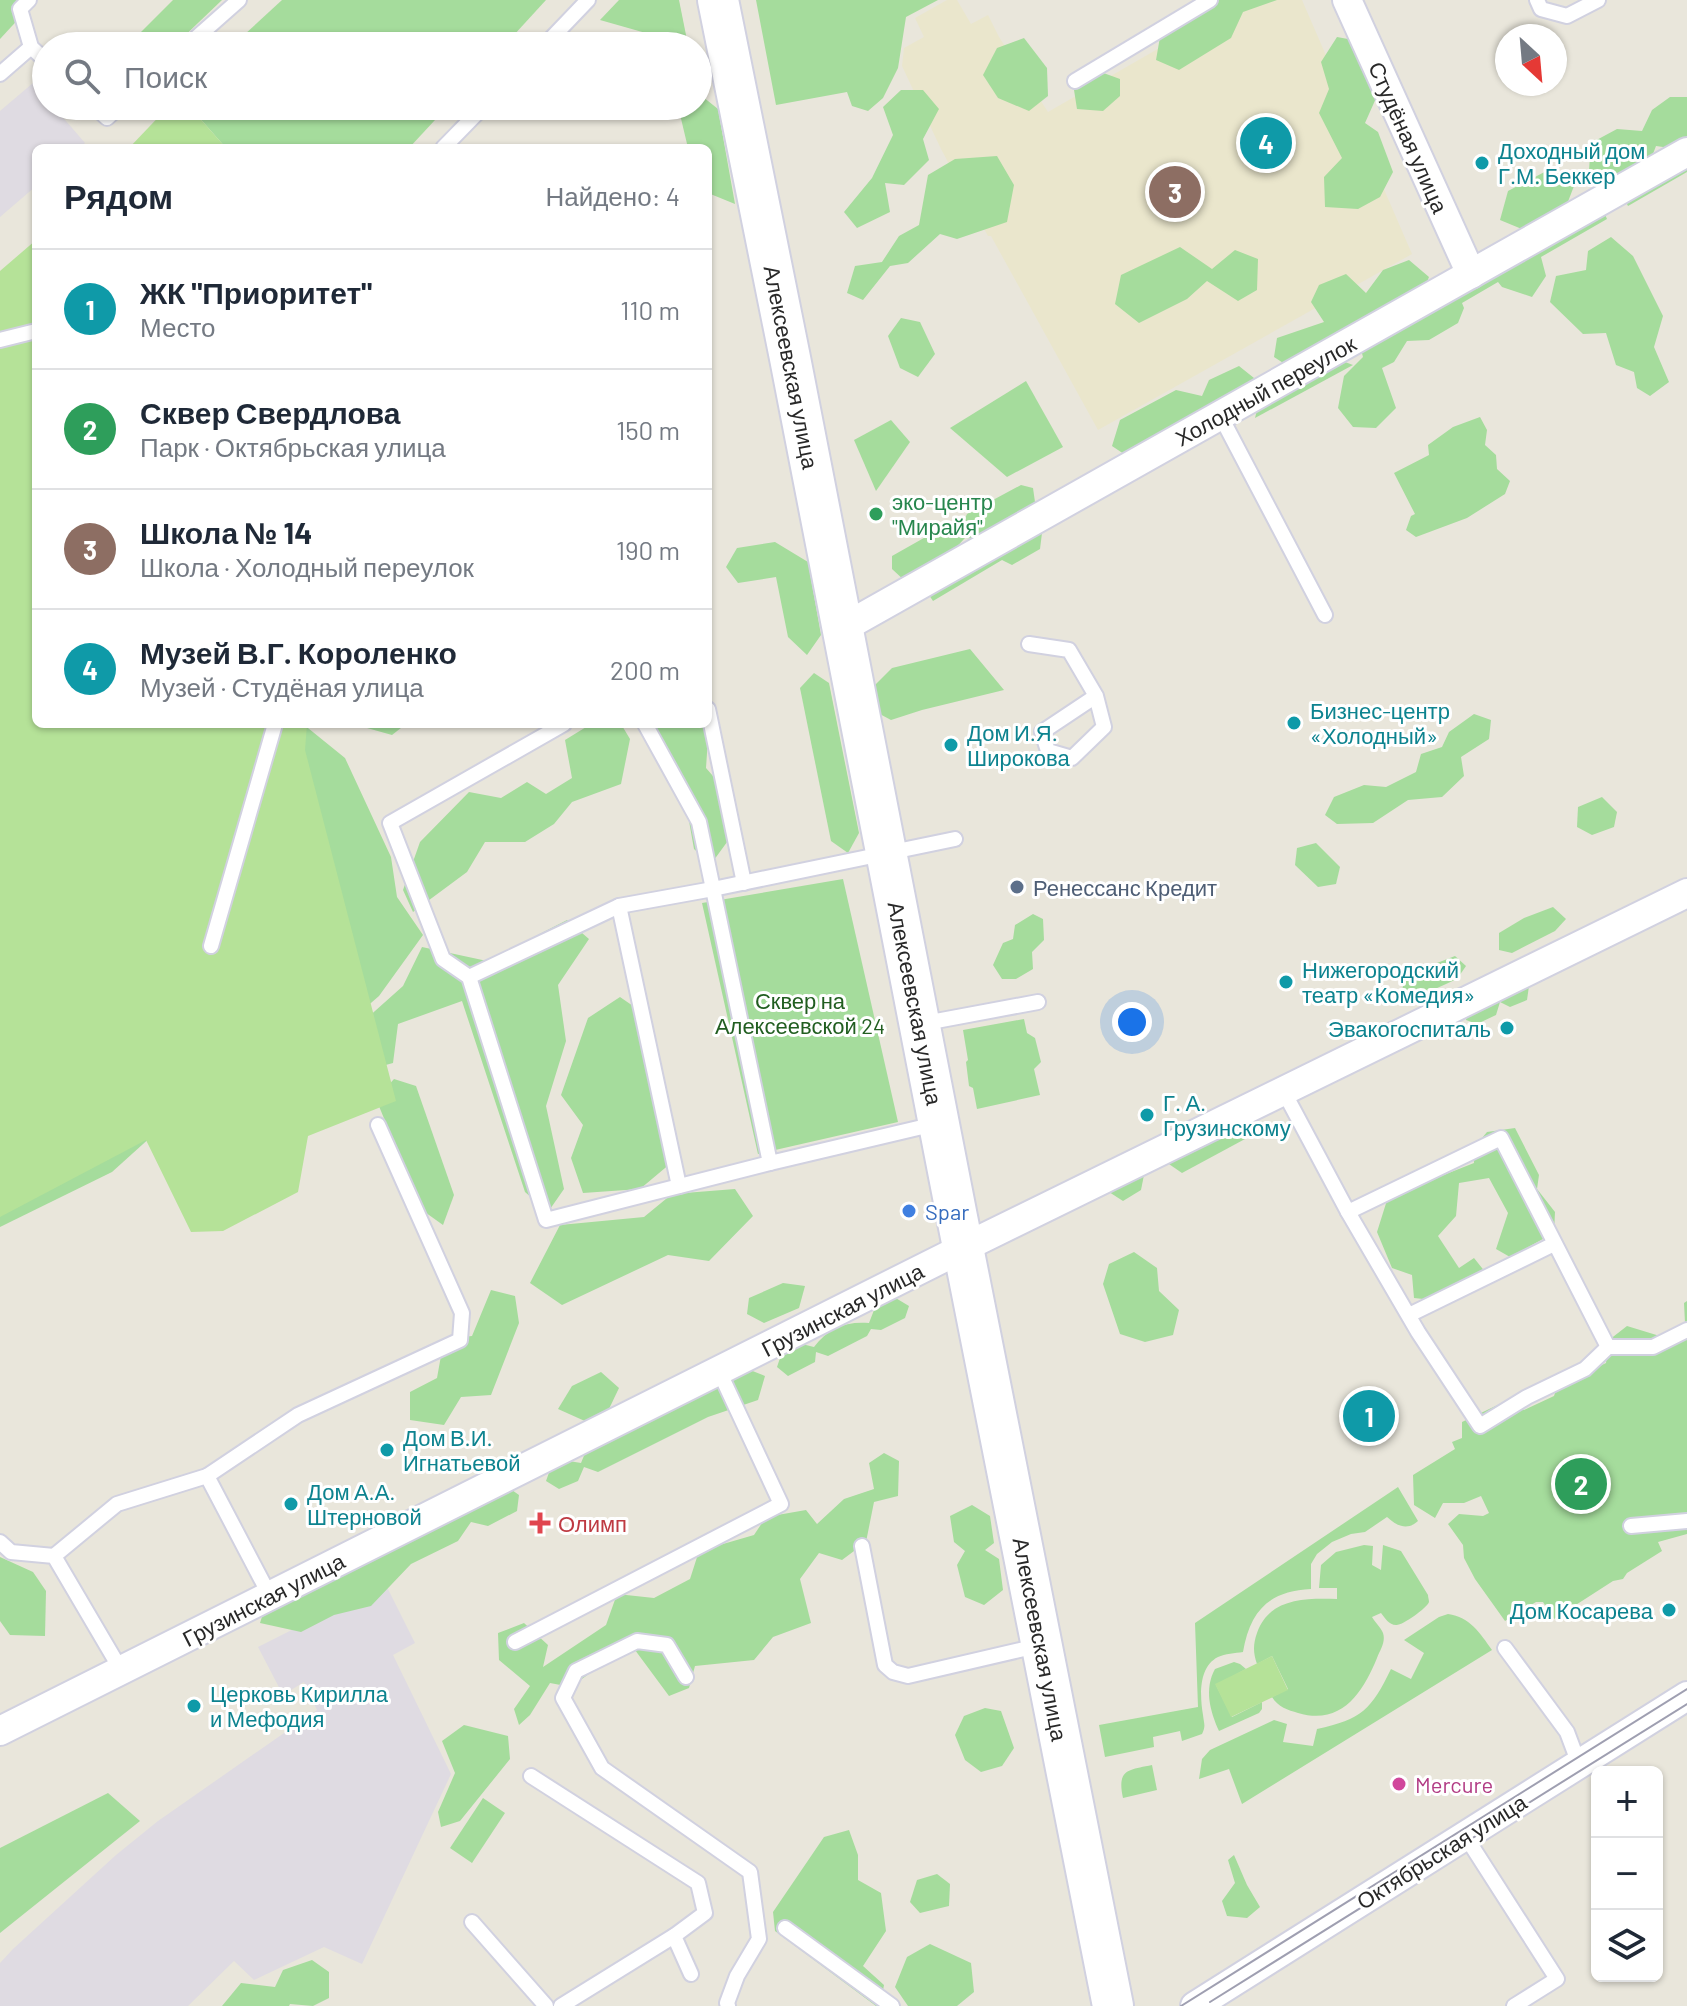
<!DOCTYPE html>
<html lang="ru">
<meta charset="utf-8">
<style>
:root{--surface:#fff;--page:#f2f2f3;--text:#1f2937;--muted:#747a83;--line:#e0e1e3;--accent:#2563eb}
body{margin:0;font-family:Barlow,sans-serif;background:var(--page);color:var(--text)}
.controls{position:absolute;right:24px;bottom:24px;display:grid;overflow:hidden;border-radius:12px;box-shadow:0 2px 6px #0004}
.controls button{width:72px;height:72px;display:grid;place-items:center;padding:0;border:0;border-bottom:2px solid var(--line);background:var(--surface);color:var(--text);font:40px sans-serif}
.compass{position:absolute;left:1495px;top:24px;width:72px;height:72px;border-radius:50%;background:var(--surface);box-shadow:0 2px 6px #0004;rotate:154deg}
.you{position:absolute;left:1132px;top:1022px;width:28px;height:28px;margin:-20px;border:6px solid #fff;border-radius:50%;background:#1a73e8;box-shadow:0 0 0 12px #1a73e833}
.badge{display:grid;place-items:center;width:52px;height:52px;border-radius:50%;background:var(--accent);color:#fff;font-size:26px;font-weight:700}
.pin{position:absolute;translate:-50% -50%;border:4px solid #fff;box-shadow:0 2px 8px #0006}
.list{margin:0;padding:0;list-style:none}
h2{display:flex;justify-content:space-between;align-items:center;height:104px;margin:0;padding:0 32px;font-size:34px}
h2 small{font-size:26px;font-weight:400;color:var(--muted)}
.list li{display:grid;grid-template-columns:52px 1fr auto;gap:24px;align-items:center;box-sizing:border-box;height:120px;padding:0 32px;border-top:2px solid var(--line)}
.list b{display:block;font-size:30px;white-space:nowrap}
.list p{margin:0;font-size:26px;white-space:nowrap;color:var(--muted)}
.list em{font-size:26px;font-style:normal;color:var(--muted)}
.icon{flex:none;width:44px;height:44px;fill:none;stroke:currentColor;stroke-width:2;stroke-linecap:round;stroke-linejoin:round}
.map{position:relative;flex:none;width:1687px;height:2006px;overflow:hidden}
.search{position:absolute;background:var(--surface);box-shadow:0 2px 6px #0004;left:32px;top:32px;width:680px;height:88px;display:flex;align-items:center;gap:20px;box-sizing:border-box;padding:0 28px;border-radius:44px;color:var(--muted);font-size:30px}
.panel{position:absolute;background:var(--surface);box-shadow:0 2px 6px #0004;left:32px;top:144px;width:680px;height:584px;border-radius:12px}
.map>svg:first-child{display:block}
.industrial{fill:#dfdbe2}
.education{fill:#eae6cc}
.green{fill:#a5dc9c}
.pitch{fill:#b5e298}
.lines{fill:none;stroke-linecap:round;stroke-linejoin:round}
.lane-casing{stroke:#d1d1e0;stroke-width:18}
.street-casing{stroke:#d1d1e0;stroke-width:32}
.secondary-casing{stroke:#d1d1e0;stroke-width:44}
.lane{stroke:#fff;stroke-width:14}
.street{stroke:#fff;stroke-width:28}
.secondary{stroke:#fff;stroke-width:40}
.tram{stroke:#9f9fb1;stroke-width:2}
.culture-dot{fill:#0f9aa8;stroke:#fff;stroke-width:3}
.leisure-dot{fill:#2e9e5b;stroke:#fff;stroke-width:3}
.service-dot{fill:#5c6f8a;stroke:#fff;stroke-width:3}
.shop-dot{fill:#3f7fe0;stroke:#fff;stroke-width:3}
.health-dot{fill:#e0444e;stroke:#fff;stroke-width:3}
.hotel-dot{fill:#d1479c;stroke:#fff;stroke-width:3}
.labels{text-anchor:middle;dominant-baseline:central;stroke-width:6;stroke-linejoin:round;paint-order:stroke}
.street-label{font-size:22px;fill:#282828;stroke:#fff}
.culture-label{font-size:22px;fill:#0d838f;stroke:#fff;text-anchor:start}
.leisure-label{font-size:22px;fill:#27864d;stroke:#fff;text-anchor:start}
.service-label{font-size:22px;fill:#4e5e75;stroke:#fff;text-anchor:start}
.park-label{font-size:22px;fill:#215e20;stroke:#fff}
.shop-label{font-size:22px;fill:#366cbe;stroke:#fff;text-anchor:start}
.health-label{font-size:22px;fill:#be3a42;stroke:#fff;text-anchor:start}
.hotel-label{font-size:22px;fill:#b23c85;stroke:#fff;text-anchor:start}
</style>
<div class="map">
<svg width="1687" height="2006" viewBox="0 0 1687 2006">
<rect width="100%" height="100%" fill="#e9e6db"/>
<g class="industrial">
<path d="M33,83L46,98V106H53L85,143L79,148H36V186L0,217V111Z"/>
<path d="M385,1583L415,1643L393,1655L451,1774L362,1964L324,1947L254,1980L234,1961L188,2006H0V1963L13,1949L116,1855L158,1821L317,1710L304,1682L283,1695L258,1647Z"/>
</g>
<path class="education" d="M947,0H957L971,24L988,15L999,37L1048,112L1243,0H1302L1412,254L1098,430L991,236H988L941,149L902,66L904,48L924,37L915,18Z"/>
<g class="green">
<path d="M0,0H36L0,39Z"/>
<path d="M173,0H222L174,46H127Z"/>
<path d="M282,0H546L504,46H232Z"/>
<path d="M619,0H679L688,45L600,20Z"/>
<path d="M756,0H938L906,17L898,68L883,98L868,111L852,106L847,92L776,105Z"/>
<path d="M1208,0H1277L1243,12L1231,38L1179,70L1156,60L1160,37Z"/>
<path d="M1337,37L1359,41L1377,96L1365,123L1378,132L1393,172L1380,197L1358,209L1325,207L1324,177L1342,158L1319,113L1329,89L1321,62Z"/>
<path d="M1024,38L1047,68L1048,96L1029,111L998,98L983,75L997,48Z"/>
<path d="M1098,71L1120,79V96L1103,111L1077,109L1074,90Z"/>
<path d="M901,90H923L939,109L923,139L929,160L904,185L885,183L890,212L857,228L844,212L872,178L893,135L883,107Z"/>
<path d="M698,93L718,109L735,204L708,193V148H688L678,106H698Z"/>
<path d="M1670,97H1687V143L1677,149L1656,146L1648,167L1616,179L1589,170L1591,143L1617,129L1642,131L1652,110Z"/>
<path d="M189,106H448L409,148H226Z"/>
<path d="M997,156L1014,185L1007,222L957,239L940,234L908,263L890,266L863,300L847,293L855,266L882,262L899,236L919,225L928,175L955,159Z"/>
<path d="M1687,164V172L1628,206L1625,200Z"/>
<path d="M1554,167L1574,186L1564,212L1529,232L1500,220L1508,191Z"/>
<path d="M1604,212L1607,219L1541,257L1546,276L1532,297L1502,287L1498,282L1462,303L1464,308L1458,323L1429,340L1407,341L1394,362L1382,368L1396,408L1376,428L1353,427L1338,408L1344,376L1363,357L1360,346L1390,326L1404,329L1409,326L1414,312Z"/>
<path d="M1611,237L1633,256L1663,316L1654,347L1669,382L1650,396L1637,388L1634,372L1616,365L1606,333L1583,334L1550,302L1556,276L1586,270L1588,251Z"/>
<path d="M1180,247L1212,269L1235,250L1258,259L1257,290L1238,301L1207,281L1187,299L1139,323L1115,304L1121,275Z"/>
<path d="M1409,260L1429,277L1422,294L1291,368L1274,357L1277,338L1324,322L1311,302L1319,285L1346,274L1366,293L1383,270Z"/>
<path d="M901,318L920,322L935,354L918,377L900,368L888,336Z"/>
<path d="M1345,362L1353,365L1255,418L1257,410Z"/>
<path d="M1239,366L1254,378L1251,392L1227,406L1207,405L1200,419L1130,458L1112,446L1120,420L1176,390L1202,396L1209,380Z"/>
<path d="M1026,381L1063,447L1007,477L950,428Z"/>
<path d="M1480,417L1487,430L1485,445L1496,455L1497,469L1510,481L1505,494L1467,518L1416,537L1406,530L1411,516L1415,514L1394,473L1429,455L1428,445L1453,427Z"/>
<path d="M891,420L910,442L876,491L854,440Z"/>
<path d="M1021,485L1033,488L1035,502L980,539L965,538L950,554L905,581L892,569V556L938,530L959,532L967,514Z"/>
<path d="M1027,526L1042,533L1040,549L1012,565L1002,560L933,601L929,595Z"/>
<path d="M775,542L808,562L821,635L807,655L788,637L776,577L738,583L726,567L737,548Z"/>
<path d="M970,649L1004,690L922,710L891,720L876,712L873,687L892,668Z"/>
<path d="M814,673L829,683L859,833L848,853L831,841L800,688Z"/>
<path d="M1474,714L1491,720L1489,739L1461,757L1464,776L1442,797L1408,800L1373,823L1337,824L1325,815L1334,797L1364,785L1386,787L1416,772L1421,754L1442,747L1449,732Z"/>
<path d="M303,724L345,758L391,857L397,897L423,935L379,996L341,1029L185,996Z"/>
<path d="M369,724H406L392,735L367,728Z"/>
<path d="M591,724H621L630,739L621,784L572,802L554,824L525,842H485L467,872L413,912L403,890L420,842L469,792L501,798L527,782L546,794L572,778L565,740Z"/>
<path d="M655,724H702L708,738L706,768L719,783L730,838L711,864L694,849L681,776L660,745Z"/>
<path d="M1602,797L1617,812L1614,827L1592,835L1577,827L1578,807Z"/>
<path d="M1316,843L1340,867L1336,884L1318,887L1295,865L1297,848Z"/>
<path d="M843,879L898,1122L758,1154L702,903Z"/>
<path d="M1553,907L1566,919L1555,931L1512,953L1499,950V933L1524,918Z"/>
<path d="M1033,914L1043,919L1044,940L1032,952L1033,969L1016,979H1002L993,965L1003,943L1013,939L1015,925Z"/>
<path d="M567,920L589,939L558,985L566,1041L546,1106L564,1189L548,1212L525,1192L462,1001L398,1024L393,1063L349,1075L347,1036L403,986L422,947L487,961Z"/>
<path d="M1455,956L1466,966L1457,979L1413,999L1402,990L1406,975Z"/>
<path d="M1529,986L1527,1000L1510,1007L1500,1002L1496,1015L1477,1024L1466,1020L1469,1005Z"/>
<path d="M620,997L649,1017L661,1076L655,1107L671,1163L640,1189L583,1193L571,1158L583,1125L561,1095L588,1018Z"/>
<path d="M1024,1019L1027,1033L1035,1038L1041,1062L1034,1069L1040,1095L977,1109L973,1088L969,1086L966,1062L968,1060L963,1030Z"/>
<path d="M394,1079L416,1086L454,1195L443,1225L422,1210L376,1099Z"/>
<path d="M1234,1119L1246,1127L1245,1139L1182,1173L1166,1162Z"/>
<path d="M163,1126L112,1172L0,1227V1168Z"/>
<path d="M1515,1128L1539,1175L1537,1189L1555,1212L1554,1233L1510,1257L1496,1249L1508,1213L1489,1178L1459,1183L1456,1216L1438,1236L1459,1268L1474,1258L1486,1273L1451,1302L1414,1298L1412,1275L1392,1268L1377,1232L1388,1197L1474,1163L1473,1149L1487,1132Z"/>
<path d="M1132,1170L1144,1175L1141,1190L1123,1201L1109,1192L1113,1178Z"/>
<path d="M735,1189L753,1216L709,1261L668,1255L562,1305L530,1283L560,1225L644,1217L672,1194Z"/>
<path d="M1134,1252L1157,1268L1159,1291L1179,1310L1173,1335L1145,1342L1120,1334L1103,1284L1109,1264Z"/>
<path d="M783,1283L805,1286L799,1308L764,1323L747,1314L749,1298Z"/>
<path d="M491,1290L515,1296L519,1323L491,1395L461,1397L444,1425L410,1420V1392L437,1378L444,1339L472,1336Z"/>
<path d="M894,1297L909,1306L905,1318L881,1330L871,1329L867,1336L828,1356L816,1352L815,1362L788,1376L777,1367L781,1355L802,1344L814,1347C828,1328 846,1321 869,1323L876,1305Z"/>
<path d="M1687,1301V1534L1658,1542L1662,1551L1627,1573L1623,1579L1613,1581L1554,1619L1543,1602H1536L1505,1621L1475,1579L1464,1558L1463,1545L1448,1524L1459,1514L1483,1516L1489,1513L1481,1496L1464,1503H1443L1435,1518L1414,1505L1413,1475L1455,1449L1452,1442L1462,1438V1422L1508,1400L1524,1410L1554,1396L1557,1387L1606,1363L1609,1340L1627,1326L1663,1337L1685,1323L1684,1303Z"/>
<path d="M750,1370L765,1376L758,1400L708,1417L598,1472L584,1467L578,1481L559,1489L546,1481L551,1467L563,1460L581,1463L590,1441Z"/>
<path d="M601,1372L619,1388L608,1411L587,1422L558,1409L572,1386Z"/>
<path d="M884,1453L899,1461L898,1496L874,1502L866,1542L842,1560L819,1553L800,1579L811,1623L773,1637L754,1660L695,1666L689,1688L669,1696L635,1650L617,1642L601,1665L571,1687L550,1683L530,1715L519,1725L514,1709L530,1686L499,1660L498,1633L524,1623L548,1645L543,1667L606,1625L617,1594L654,1598L690,1579L699,1551L754,1535L766,1517L806,1510L817,1524L844,1499L874,1489L869,1463Z"/>
<path d="M502,1483L519,1495L517,1511L488,1526L471,1522L458,1541L411,1564L371,1606L334,1615L301,1632L260,1623L266,1604Z"/>
<path d="M1398,1487L1418,1521C1407,1531 1397,1526 1387,1517L1365,1532L1351,1534L1332,1542L1317,1554L1311,1564V1589C1269,1591 1250,1611 1243,1652C1235,1653 1225,1654 1218,1657C1198,1667 1200,1697 1203,1715C1204,1724 1206,1726 1202,1734L1182,1741L1180,1731L1153,1737L1154,1747L1105,1757L1099,1725L1198,1707L1195,1623Z"/>
<path d="M972,1505L990,1516L994,1543L985,1550L999,1559L1003,1590L984,1605L965,1597L957,1565L965,1551L954,1542L950,1516Z"/>
<path d="M1364,1545L1373,1546L1372,1565L1381,1570L1383,1545L1401,1551L1428,1595C1428,1597 1429,1600 1429,1602C1427,1608 1402,1626 1396,1625C1389,1625 1385,1618 1381,1613L1372,1617C1375,1622 1381,1628 1383,1633C1386,1642 1380,1650 1377,1658C1363,1692 1342,1726 1298,1713C1288,1710 1278,1707 1272,1697L1288,1689L1272,1656L1257,1664C1253,1653 1253,1644 1257,1633C1269,1598 1305,1598 1337,1599V1588H1319L1321,1565L1336,1552Z"/>
<path d="M0,1557L33,1572L46,1591L45,1636L10,1635L0,1621Z"/>
<path d="M1448,1614C1470,1617 1480,1633 1492,1650L1242,1804L1229,1769L1199,1779L1202,1759L1210,1750L1274,1720L1287,1724L1283,1742L1313,1746L1317,1729C1362,1719 1371,1710 1391,1669L1411,1679L1424,1653L1404,1640L1439,1617Z"/>
<path d="M1234,1662L1240,1664L1246,1669L1216,1685L1232,1717L1262,1702V1709L1259,1713L1219,1731C1210,1711 1204,1689 1215,1669Z"/>
<path d="M985,1708L1001,1711L1014,1748L1002,1766L981,1772L965,1760L955,1735L964,1716Z"/>
<path d="M464,1725L508,1736L510,1759L460,1821L441,1827L438,1812L455,1773L442,1741Z"/>
<path d="M1152,1765L1157,1790L1123,1798C1117,1770 1127,1770 1152,1765Z"/>
<path d="M108,1793L140,1821L0,1933V1848Z"/>
<path d="M483,1798L505,1813L472,1863L450,1848Z"/>
<path d="M849,1830L858,1855V1880L881,1893L886,1931L863,1966L884,1985L880,2006H876L775,1931L773,1912L824,1837Z"/>
<path d="M1234,1855L1247,1885L1260,1907L1247,1918L1227,1916L1222,1901L1235,1883L1228,1860Z"/>
<path d="M937,1874L950,1884L949,1906L920,1913L910,1902L917,1880Z"/>
<path d="M930,1944L971,1963L974,1992L957,2006H908L895,1987L907,1957Z"/>
<path d="M312,1960L329,1972V1998L313,2006L290,2004L289,2006H222L241,1983L275,1987L283,1970Z"/>
</g>
<g class="pitch">
<path d="M169,106H189L226,148H129Z"/>
<path d="M36,240V724H307L305,750L396,1101L308,1136L298,1192L223,1231L191,1232L146,1140L0,1217V271Z"/>
<path d="M1272,1656L1288,1690L1231,1717L1215,1684Z"/>
</g>
<g class="lines">
<defs>
<g id="lane">
<path d="M29,0L20,9L31,47L46,61"/>
<path d="M1537,0L1541,9L1567,16L1598,0"/>
<path d="M187,46L239,0"/>
<path d="M544,46L588,0"/>
<path d="M0,74L31,47"/>
<path d="M1075,81L1210,0"/>
<path d="M94,106L107,118L120,106"/>
<path d="M443,148L484,106"/>
<path d="M0,340L36,331"/>
<path d="M1220,415L1325,615"/>
<path d="M1029,644L1069,650L1096,696L1104,727L1072,758L1048,751L1042,732L1096,696"/>
<path d="M708,709L744,883"/>
<path d="M564,724L390,823L443,959L469,977L546,1220L770,1163"/>
<path d="M645,724L699,822L713,889L955,839"/>
<path d="M619,906L679,1186"/>
<path d="M211,946L275,724"/>
<path d="M469,977L619,906L713,889L770,1163L935,1124"/>
<path d="M920,1024L1038,1002"/>
<path d="M1284,1092L1348,1212L1418,1332L1480,1426L1527,1397L1585,1369L1608,1347H1653L1687,1330"/>
<path d="M1348,1212L1501,1138L1608,1347"/>
<path d="M1409,1315L1554,1244"/>
<path d="M1631,1526L1687,1521"/>
<path d="M0,1542L11,1552L54,1556L121,1670"/>
<path d="M862,1546L885,1665L893,1672L908,1676L1037,1646"/>
<path d="M54,1556L117,1504L207,1476"/>
<path d="M270,1596L207,1476L298,1415L460,1340L462,1313L378,1125"/>
<path d="M515,1642L781,1504L719,1371"/>
<path d="M1505,1648L1567,1732L1579,1764"/>
<path d="M686,1677L667,1645L637,1641L576,1671L563,1698L602,1768L750,1872L759,1939L737,1976L727,2003L728,2006"/>
<path d="M531,1776L698,1883L705,1913L674,1936L691,1974"/>
<path d="M1466,1837L1557,1979L1514,2006"/>
<path d="M472,1922L546,2006"/>
<path d="M785,1928L892,2006"/>
<path d="M561,2006L674,1936"/>
</g>
<g id="street">
<path d="M1347,0L1471,274"/>
<path d="M843,628L1687,152"/>
<path d="M0,1731L963,1248L1687,893"/>
<path d="M1195,2006L1687,1696"/>
</g>
<path id="secondary" d="M718,0L790,358L957,1217L1113,2006"/>
</defs>
<use href="#lane" class="lane-casing"/>
<use href="#street" class="street-casing"/>
<use href="#secondary" class="secondary-casing"/>
<use href="#lane" class="lane"/>
<use href="#street" class="street"/>
<use href="#secondary" class="secondary"/>
<g class="tram">
<path d="M1210,2002L1687,1704"/>
<path d="M1181,2006L1687,1689"/>
</g>
</g>
<g class="culture-dot">
<circle cx="1482" cy="163" r="8"/>
<circle cx="1294" cy="723" r="8"/>
<circle cx="951" cy="745" r="8"/>
<circle cx="1286" cy="982" r="8"/>
<circle cx="1507" cy="1028" r="8"/>
<circle cx="1147" cy="1115" r="8"/>
<circle cx="387" cy="1450" r="8"/>
<circle cx="291" cy="1504" r="8"/>
<circle cx="1669" cy="1610" r="8"/>
<circle cx="194" cy="1706" r="8"/>
</g>
<circle class="leisure-dot" cx="876" cy="514" r="8"/>
<circle class="service-dot" cx="1017" cy="887" r="8"/>
<circle class="shop-dot" cx="909" cy="1211" r="8"/>
<path class="health-dot" d="M536 1511h8v8h8v8h-8v8h-8v-8h-8v-8h8z"/>
<circle class="hotel-dot" cx="1399" cy="1784" r="8"/>
<g class="labels">
<g class="street-label">
<text transform="translate(1409 137) rotate(66)">Студёная улица</text>
<text transform="translate(792 367) rotate(79)">Алексеевская улица</text>
<text transform="translate(1265 390) rotate(-29)">Холодный переулок</text>
<text transform="translate(916 1003) rotate(79)">Алексеевская улица</text>
<text transform="translate(842 1309) rotate(-27)">Грузинская улица</text>
<text transform="translate(263 1599) rotate(-27)">Грузинская улица</text>
<text transform="translate(1041 1639) rotate(79)">Алексеевская улица</text>
<text transform="translate(1441 1851) rotate(-32)">Октябрьская улица</text>
</g>
<g class="culture-label">
<text x="1498" y="150">Доходный дом<tspan x="1498" dy="25">Г.М. Беккер</tspan></text>
<text x="1310" y="710">Бизнес-центр<tspan x="1310" dy="25">«Холодный»</tspan></text>
<text x="967" y="732">Дом И.Я.<tspan x="967" dy="25">Широкова</tspan></text>
<text x="1302" y="969">Нижегородский<tspan x="1302" dy="25">театр «Комедия»</tspan></text>
<text x="1491" y="1028" text-anchor="end">Эвакогоспиталь</text>
<text x="1163" y="1102">Г. А.<tspan x="1163" dy="25">Грузинскому</tspan></text>
<text x="403" y="1437">Дом В.И.<tspan x="403" dy="25">Игнатьевой</tspan></text>
<text x="307" y="1491">Дом А.А.<tspan x="307" dy="25">Штерновой</tspan></text>
<text x="1653" y="1610" text-anchor="end">Дом Косарева</text>
<text x="210" y="1693">Церковь Кирилла<tspan x="210" dy="25">и Мефодия</tspan></text>
</g>
<g class="leisure-label">
<text x="892" y="501">эко-центр<tspan x="892" dy="25">"Мирайя"</tspan></text>
</g>
<g class="service-label">
<text x="1033" y="887">Ренессанс Кредит</text>
</g>
<g class="park-label">
<text x="800" y="1000">Сквер на<tspan x="800" dy="25">Алексеевской 24</tspan></text>
</g>
<g class="shop-label">
<text x="925" y="1211">Spar</text>
</g>
<g class="health-label">
<text x="558" y="1523">Олимп</text>
</g>
<g class="hotel-label">
<text x="1415" y="1784">Mercure</text>
</g>
</g>
</svg>
<div class="controls">
<button>+</button>
<button>−</button>
<button><svg class="icon" aria-label="layers" viewBox="0 0 24 24"><path d="M12 4l9 5-9 5-9-5zM3 14l9 5 9-5"/></svg></button>
</div>
<svg class="compass" viewBox="-18 -18 36 36"><path d="M0-13l5 13h-10z" fill="#e53935"/><path d="M0 13l5-13h-10z" fill="#747a83"/></svg>
<div class="you"></div>
<div class="pin badge" style="left:1369px;top:1416px;background:#0f9aa8">1</div>
<div class="pin badge" style="left:1581px;top:1484px;background:#2e9e5b">2</div>
<div class="pin badge" style="left:1175px;top:192px;background:#8d6e63">3</div>
<div class="pin badge" style="left:1266px;top:143px;background:#0f9aa8">4</div>
<div class="search"><svg class="icon" aria-label="search" viewBox="0 0 24 24"><circle cx="10" cy="10" r="6"/><path d="M15 15l6 6"/></svg>Поиск</div>
<section class="panel">
<h2>Рядом<small>Найдено: 4</small></h2>
<ul class="list">
<li><span class="badge" style="background:#0f9aa8">1</span><div><b>ЖК &quot;Приоритет&quot;</b><p>Место</p></div><em>110 m</em></li>
<li><span class="badge" style="background:#2e9e5b">2</span><div><b>Сквер Свердлова</b><p>Парк · Октябрьская улица</p></div><em>150 m</em></li>
<li><span class="badge" style="background:#8d6e63">3</span><div><b>Школа № 14</b><p>Школа · Холодный переулок</p></div><em>190 m</em></li>
<li><span class="badge" style="background:#0f9aa8">4</span><div><b>Музей В.Г. Короленко</b><p>Музей · Студёная улица</p></div><em>200 m</em></li>
</ul>
</section>
</div>
